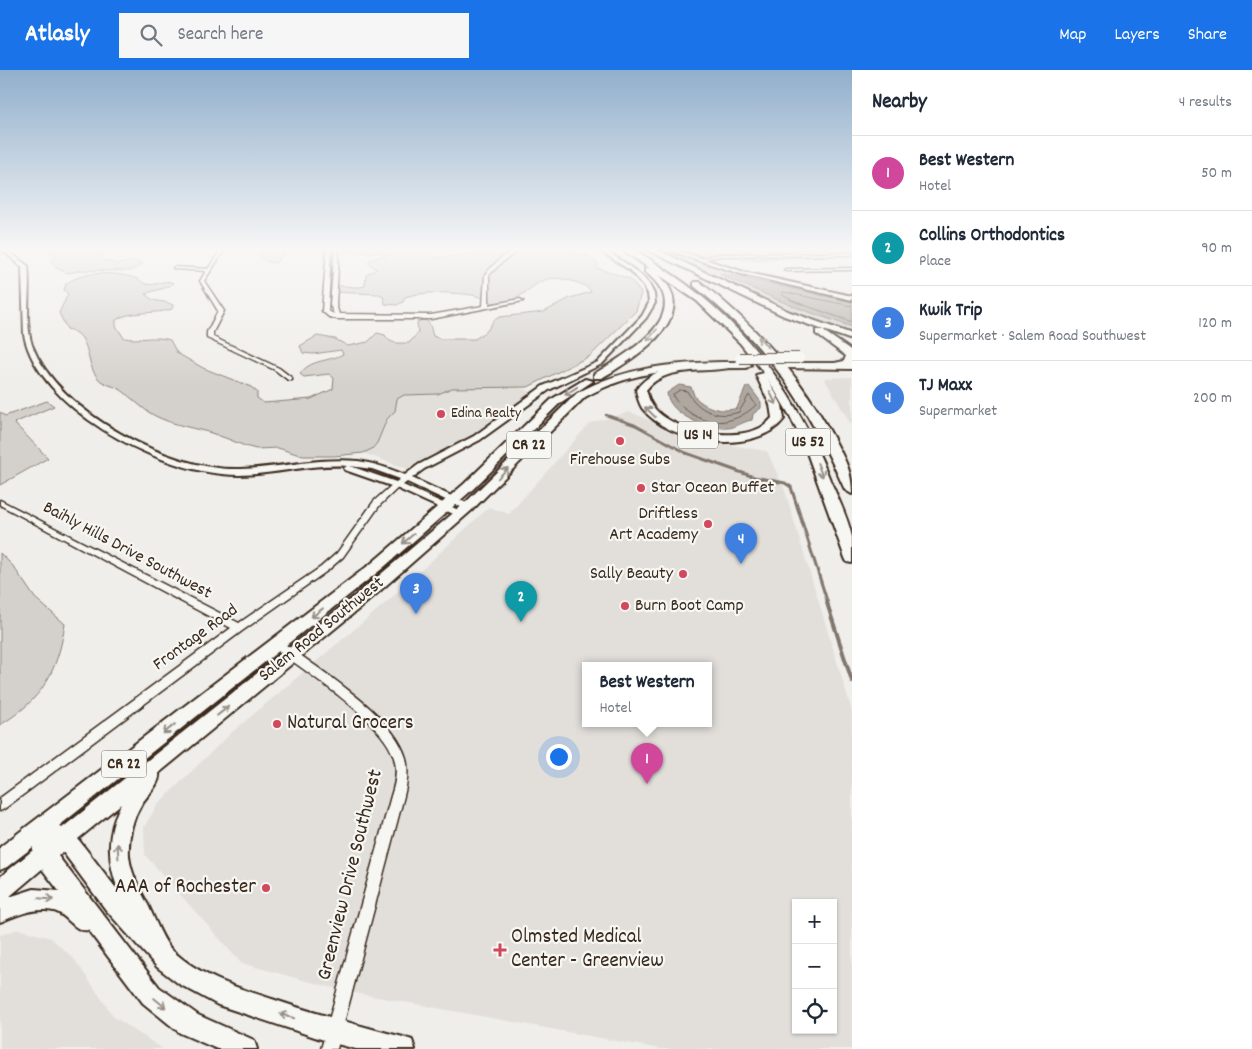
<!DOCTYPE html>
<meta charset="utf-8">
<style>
:root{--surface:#fff;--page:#f6f6f7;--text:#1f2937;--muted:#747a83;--line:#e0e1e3;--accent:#1a73e8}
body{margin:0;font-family:Dekko,sans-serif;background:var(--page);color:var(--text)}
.controls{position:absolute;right:15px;bottom:15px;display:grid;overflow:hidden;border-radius:0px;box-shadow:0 1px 4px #0004}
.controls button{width:45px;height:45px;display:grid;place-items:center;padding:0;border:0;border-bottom:1px solid var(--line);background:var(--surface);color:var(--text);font:25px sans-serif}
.you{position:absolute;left:558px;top:686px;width:18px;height:18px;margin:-12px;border:4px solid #fff;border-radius:50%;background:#1a73e8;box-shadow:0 0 0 8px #1a73e833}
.badge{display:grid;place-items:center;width:32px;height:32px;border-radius:50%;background:var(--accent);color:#fff;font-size:16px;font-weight:700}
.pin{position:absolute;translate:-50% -41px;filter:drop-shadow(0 1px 2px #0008)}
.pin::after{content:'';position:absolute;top:26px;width:18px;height:15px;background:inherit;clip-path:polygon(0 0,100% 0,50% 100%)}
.popup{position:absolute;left:582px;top:592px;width:130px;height:65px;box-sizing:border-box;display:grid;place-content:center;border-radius:0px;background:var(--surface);filter:drop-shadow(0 1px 4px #0005);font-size:16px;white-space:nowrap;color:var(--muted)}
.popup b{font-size:19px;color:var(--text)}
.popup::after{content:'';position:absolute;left:50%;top:100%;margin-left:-10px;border:10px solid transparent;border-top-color:var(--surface)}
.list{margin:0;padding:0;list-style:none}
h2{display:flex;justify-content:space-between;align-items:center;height:65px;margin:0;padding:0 20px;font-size:21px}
h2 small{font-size:16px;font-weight:400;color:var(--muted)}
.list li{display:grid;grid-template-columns:32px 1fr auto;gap:15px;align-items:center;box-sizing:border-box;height:75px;padding:0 20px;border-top:1px solid var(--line)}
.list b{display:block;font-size:19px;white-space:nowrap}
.list p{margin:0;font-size:16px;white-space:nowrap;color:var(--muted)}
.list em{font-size:16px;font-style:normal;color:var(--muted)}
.icon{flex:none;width:28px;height:28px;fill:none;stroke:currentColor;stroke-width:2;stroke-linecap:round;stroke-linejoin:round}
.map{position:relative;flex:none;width:852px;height:979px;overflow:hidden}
header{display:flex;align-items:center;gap:30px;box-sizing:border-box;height:70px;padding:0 25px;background:var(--accent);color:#fff}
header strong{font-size:24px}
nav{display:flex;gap:28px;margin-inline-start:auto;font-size:18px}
.search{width:350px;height:45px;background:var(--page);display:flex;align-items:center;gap:12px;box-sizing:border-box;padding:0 18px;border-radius:0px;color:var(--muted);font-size:19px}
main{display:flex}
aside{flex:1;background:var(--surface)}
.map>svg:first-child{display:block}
.built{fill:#e2dfdb;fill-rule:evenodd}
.green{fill:#d4d1cc;stroke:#887e75}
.water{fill:#afa8a1;stroke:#81766d}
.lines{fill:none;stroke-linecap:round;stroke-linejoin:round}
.shore{stroke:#695c52;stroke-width:1}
.stream-far2{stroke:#81766d;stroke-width:2.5}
.stream-far1{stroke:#81766d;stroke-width:3}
.stream{stroke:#81766d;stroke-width:4}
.minor-casing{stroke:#3b2a1e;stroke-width:3}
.tertiary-casing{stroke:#3b2a1e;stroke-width:4}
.primary-casing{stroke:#3b2a1e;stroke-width:4}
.motorway-casing{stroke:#3b2a1e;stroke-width:4}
.minor{fill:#f6f6f2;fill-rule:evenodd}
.tertiary{fill:#f6f6f2;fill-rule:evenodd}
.primary{fill:#f6f6f2;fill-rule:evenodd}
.motorway{fill:#f6f6f2;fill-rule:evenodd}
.primary-bridge-casing{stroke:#3b2a1e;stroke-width:12;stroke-linecap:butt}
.primary-bridge{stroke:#f6f6f2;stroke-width:10}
.oneway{stroke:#989088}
.poi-dot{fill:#d1495b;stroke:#f6f6f2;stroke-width:2}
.labels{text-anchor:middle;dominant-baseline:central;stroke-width:4.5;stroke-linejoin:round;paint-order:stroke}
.far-poi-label{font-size:15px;fill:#3b2a1e;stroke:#f6f6f2;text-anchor:start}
.shield{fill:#f6f6f2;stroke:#73675e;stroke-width:1}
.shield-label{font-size:16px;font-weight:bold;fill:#3b2a1e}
.poi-label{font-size:18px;fill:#3b2a1e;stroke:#f6f6f2;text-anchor:start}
.street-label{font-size:18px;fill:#3b2a1e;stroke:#f6f6f2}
.near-poi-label{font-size:21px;fill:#3b2a1e;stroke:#f6f6f2;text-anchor:start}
.near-street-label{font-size:21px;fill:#3b2a1e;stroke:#f6f6f2}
</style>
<header>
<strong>Atlasly</strong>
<div class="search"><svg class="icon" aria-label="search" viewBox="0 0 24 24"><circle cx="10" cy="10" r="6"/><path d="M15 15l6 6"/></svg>Search here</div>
<nav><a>Map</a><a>Layers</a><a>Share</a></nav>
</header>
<main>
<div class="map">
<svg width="852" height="979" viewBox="0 0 852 979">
<rect width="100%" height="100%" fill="#efeeea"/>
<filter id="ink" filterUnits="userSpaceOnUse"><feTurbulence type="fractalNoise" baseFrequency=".02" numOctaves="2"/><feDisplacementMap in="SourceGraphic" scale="10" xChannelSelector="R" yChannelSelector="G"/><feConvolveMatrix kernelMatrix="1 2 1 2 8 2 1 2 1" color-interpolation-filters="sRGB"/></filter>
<g filter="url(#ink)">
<g class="built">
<path d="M852,307V356L824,308Z"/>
<path d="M463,317L520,318L534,323L477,362L408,399L363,383L372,379L377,373L387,349L395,341L397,329L404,325H428L452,318Z"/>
<path d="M630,342L695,369L767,381L785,421L852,641V979H660L344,921L241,893L145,785L144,757L158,734L231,663L388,531L489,437L509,444L590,353ZM586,595H708V653H586ZM796,833H833V960H796Z"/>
<path d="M18,859L51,868L75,890L114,947L163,979H0V865Z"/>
</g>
<g class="green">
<path d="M39,178H89L103,183L104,190L118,194L136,191L143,194L130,201L84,200L68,203L56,198L51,191L56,183Z"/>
<path d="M269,178H282L284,184L275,193L265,191L259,185L262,180Z"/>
<path d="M339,178H421L437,188L473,184L502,185L490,199C501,198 507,188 516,183C537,171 576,178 595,191L598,194L597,198L630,209L641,223L636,241L590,286L528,317L452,318L438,324L404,325L397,329L395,341L387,349L377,373L372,379L363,383L334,386H303L278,378L256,379L245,376C233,371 221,366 208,362C189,357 164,353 147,341C139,335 131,328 124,322C116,315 103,316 97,307C84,290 92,264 67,259L59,243L68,224L64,220L66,214C84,200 114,202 135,208C139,209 142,213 146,214C155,217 164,208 173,213C166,220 155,219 146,224C151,233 164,230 173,235L172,239C154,245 130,240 116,250V256L124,268C139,271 155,265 170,270L177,283L203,298L251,317L257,322V328L264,333L311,329L333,319L334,308L329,304L304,307L300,304C310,289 329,292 343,284L341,280L313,284L303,283L300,276L317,266L335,269L348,276L368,272L377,263L385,265C390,275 399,273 409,273L418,263L417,252C430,246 430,256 433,266L440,269H475L487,261L494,250L500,247L544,242L570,228L591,222C588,216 581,214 575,212C534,199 538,223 503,233C492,235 487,229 477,226C459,222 422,221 405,227L403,232L397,235L385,234L383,226L379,224L332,222V217C344,214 354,219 365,216L366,205L377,199L368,193L370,190L387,185L382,183L342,181Z"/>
<path d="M651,178L740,204L852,229V264L786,239Z"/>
<path d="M685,178H852V185L746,190L721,184L696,185L686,181Z"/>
<path d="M47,331L54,336L14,353L48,388L0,415V342L5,346Z"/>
<path d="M0,483L13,496L35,528L65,554C58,601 42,630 0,655Z"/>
</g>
<g class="water">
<path d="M720,203L852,232V257L792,236L723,206Z"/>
<path d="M679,315L691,317C693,321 693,325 696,328C706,338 723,343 737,338L746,317L749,316L761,332V338L753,344L752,350C743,351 736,358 727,358C707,359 669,345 667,323Z"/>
</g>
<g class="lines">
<g class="shore">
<path d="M852,236L784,222L781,224L793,231L852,252"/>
<path d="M680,320L687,321C698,341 717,349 739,342L749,325L756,335C737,353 711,358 689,342C682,337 676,333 673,325Z"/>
</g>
<path class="stream-far2" d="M606,345L635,355L688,384"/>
<path class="stream-far1" d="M686,383L754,407L785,413L791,417L828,534"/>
<path class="stream" d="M827,533L852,611"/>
<defs>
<g id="minor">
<path d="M222,178H226L204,211L224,241L213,262V267L279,298L292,308V310H288L275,300L207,268V262L218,241L200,211L206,201L175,199L173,198L175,197L208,199Z"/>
<path d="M327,178H331L328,241L334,244L330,235L335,178H339L336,235L339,244L431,245L483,236L485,205C493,195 509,178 522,178L501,193L489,205V235L520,229L523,231L431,249H337L329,247L322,241Z"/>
<path d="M852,183V185L720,186L699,191L697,190L720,184Z"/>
<path d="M852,198V200L786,201L784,200L786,199Z"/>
<path d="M394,413H397L401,415L380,435L343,487L327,501L242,561L4,739L0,741V728L231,558L0,435V430L239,553L321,497L337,483L374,431Z"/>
<path d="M277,570L281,571C317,599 393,643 406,688C409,701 407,714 404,726L337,979H321L391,726C395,714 398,701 394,688C384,651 304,601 273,577L272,574L273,571Z"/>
</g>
<g id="tertiary">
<path d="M0,178H4L28,196C31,221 24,251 32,275C57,342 172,402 241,399C280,398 319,387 358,391C374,393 390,399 405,405L418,395L474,366L543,316L598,292L642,246L649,233L648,224L644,216L631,201L596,178H602L625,193L642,206L649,214L654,224L655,233L646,248L602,294L549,320L480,370L424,399L412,408L471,435L473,437L471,439H465L407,412L403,415L463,442L465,444L463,446L460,447L394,417L345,400L344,398L347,396C305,393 263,409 222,404C154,398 39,338 24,265L22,197ZM350,396L372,399L400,409L396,412Z"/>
<path d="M662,178H670L744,202L852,226V230L741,204Z"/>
</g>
<g id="primary">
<path d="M725,292H746L751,295L746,298C687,298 637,298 585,327L472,440L366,533L159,703C161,714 146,726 141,735C132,750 128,768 129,786C131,804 140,820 148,835C155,849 163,872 173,881C202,908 239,918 275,930C317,944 360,956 403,967L412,970L415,979H356L333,973L218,935L179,914L157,897L106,840L63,782L58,786L159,917L198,945L254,970L257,979H217L180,963L143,933L88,860C75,863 67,844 54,841C35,837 17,845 0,852V807L33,780V777L7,797L0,800V777L373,492L464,414L552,329L585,309L593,311L560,333L472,420L383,498L59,756L62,758L356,525L464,434L577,323C624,297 672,293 725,292ZM121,734C106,764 107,791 119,822L78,769ZM42,799L59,821L34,819L9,827Z"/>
<path d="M788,293H852V299L785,298L783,296Z"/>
</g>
<g id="motorway">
<path d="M620,178C638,178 656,194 670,203C747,254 797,325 830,410C838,428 848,448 852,467C852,475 852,485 852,493L847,492L845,488L806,380L790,346L768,309L782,335L784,349C755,387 669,374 642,338C639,333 637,326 636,320C655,292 698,294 729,292L733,293V297C705,304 666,294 646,320C648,325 649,331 652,335C670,362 732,372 760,358C765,356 768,352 772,348L770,335L756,305L764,303L740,273L697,231Z"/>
<path d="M643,178H653L790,242L852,264V270L784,246Z"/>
<path d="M645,198C654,197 661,206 666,213C696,252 630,291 602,308H594V304C630,282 699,243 645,202Z"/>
<path d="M694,212H700C755,255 800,305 833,367C844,389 852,399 852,424L845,420C807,334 768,275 694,216Z"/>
<path d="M816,260H822L852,281V295L830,298V294L844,291L846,286L816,264Z"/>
</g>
</defs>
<use href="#minor" class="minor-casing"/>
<use href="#tertiary" class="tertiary-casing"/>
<use href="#primary" class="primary-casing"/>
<use href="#motorway" class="motorway-casing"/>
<use href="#minor" class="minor"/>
<use href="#tertiary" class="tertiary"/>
<use href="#primary" class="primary"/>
<use href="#motorway" class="motorway"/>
<defs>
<path id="primary-bridge" d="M740,288H799"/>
</defs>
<use href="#primary-bridge" class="primary-bridge-casing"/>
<use href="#primary-bridge" class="primary-bridge"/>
</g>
<defs><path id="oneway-shaft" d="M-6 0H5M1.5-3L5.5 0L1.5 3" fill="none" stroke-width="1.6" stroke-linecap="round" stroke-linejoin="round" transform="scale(1.25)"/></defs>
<g class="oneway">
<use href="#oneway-shaft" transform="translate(652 265) rotate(131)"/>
<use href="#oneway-shaft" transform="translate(763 272) rotate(-130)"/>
<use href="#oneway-shaft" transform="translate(571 321) rotate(147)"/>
<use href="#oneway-shaft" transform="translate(773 328) rotate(64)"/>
<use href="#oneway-shaft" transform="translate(650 342) rotate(-135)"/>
<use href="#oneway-shaft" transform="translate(820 400) rotate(69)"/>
<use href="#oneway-shaft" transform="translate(503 403) rotate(-46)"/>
<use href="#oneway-shaft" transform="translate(408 469) rotate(139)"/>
<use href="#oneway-shaft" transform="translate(317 543) rotate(142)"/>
<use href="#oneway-shaft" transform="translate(223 641) rotate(-38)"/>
<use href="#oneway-shaft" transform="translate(169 659) rotate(142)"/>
<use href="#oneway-shaft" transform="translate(118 781) rotate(-93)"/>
<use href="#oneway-shaft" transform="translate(46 829) rotate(5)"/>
<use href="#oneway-shaft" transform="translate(160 933) rotate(40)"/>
<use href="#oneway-shaft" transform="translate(287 946) rotate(-162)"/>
</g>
</g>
<linearGradient id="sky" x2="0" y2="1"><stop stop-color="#91afcc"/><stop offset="0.57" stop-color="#f8f7f6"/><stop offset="1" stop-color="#f8f7f6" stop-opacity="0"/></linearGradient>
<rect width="852" height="315" fill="url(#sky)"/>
<g class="poi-dot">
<circle cx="441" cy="344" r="5"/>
<circle cx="620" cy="371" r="5"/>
<circle cx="641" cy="418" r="5"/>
<circle cx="708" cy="454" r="5"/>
<circle cx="683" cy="504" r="5"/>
<circle cx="625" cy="536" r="5"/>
<circle cx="277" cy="654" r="5"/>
<circle cx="266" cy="818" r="5"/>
<path d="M497.5 872.5h5v5h5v5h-5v5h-5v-5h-5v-5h5z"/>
</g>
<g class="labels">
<g class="far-poi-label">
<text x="451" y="344">Edina Realty</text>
</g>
<g class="shield">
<rect x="678" y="351.5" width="40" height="27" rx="4"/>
<rect x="785.5" y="358.5" width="45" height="27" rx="4"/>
<rect x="506.5" y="361.5" width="45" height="27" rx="4"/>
<rect x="101.5" y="680.5" width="45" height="27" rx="4"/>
</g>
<g class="shield-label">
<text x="698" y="365">US 14</text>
<text x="808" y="372">US 52</text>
<text x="529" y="375">CR 22</text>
<text x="124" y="694">CR 22</text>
</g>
<g class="poi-label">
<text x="620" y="390" text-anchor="middle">Firehouse Subs</text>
<text x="651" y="418">Star Ocean Buffet</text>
<text x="698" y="444" text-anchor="end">Driftless<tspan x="698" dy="21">Art Academy</tspan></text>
<text x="673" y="504" text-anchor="end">Sally Beauty</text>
<text x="635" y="536">Burn Boot Camp</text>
</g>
<g class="street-label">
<text transform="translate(127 481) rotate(28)">Baihly Hills Drive Southwest</text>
<text transform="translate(322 560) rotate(-39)">Salem Road Southwest</text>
<text transform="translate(196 568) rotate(-36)">Frontage Road</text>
</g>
<g class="near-poi-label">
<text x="287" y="654">Natural Grocers</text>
<text x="256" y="818" text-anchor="end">AAA of Rochester</text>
<text x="511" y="868">Olmsted Medical<tspan x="511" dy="24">Center - Greenview</tspan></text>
</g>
<g class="near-street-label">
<text transform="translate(351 805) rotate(-76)">Greenview Drive Southwest</text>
</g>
</g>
</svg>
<div class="controls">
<button>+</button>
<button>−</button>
<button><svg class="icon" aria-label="locate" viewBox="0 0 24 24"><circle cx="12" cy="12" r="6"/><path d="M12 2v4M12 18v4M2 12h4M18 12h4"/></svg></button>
</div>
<div class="you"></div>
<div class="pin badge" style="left:647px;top:714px;background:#d1479c">1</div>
<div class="popup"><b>Best Western</b>Hotel</div>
<div class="pin badge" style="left:521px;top:552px;background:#0f9aa8">2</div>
<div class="pin badge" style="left:416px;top:544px;background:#3f7fe0">3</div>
<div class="pin badge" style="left:741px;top:494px;background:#3f7fe0">4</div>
</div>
<aside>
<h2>Nearby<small>4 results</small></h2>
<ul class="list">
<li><span class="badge" style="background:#d1479c">1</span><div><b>Best Western</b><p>Hotel</p></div><em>50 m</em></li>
<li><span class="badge" style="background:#0f9aa8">2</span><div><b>Collins Orthodontics</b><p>Place</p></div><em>90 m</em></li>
<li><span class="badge" style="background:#3f7fe0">3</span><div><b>Kwik Trip</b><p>Supermarket · Salem Road Southwest</p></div><em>120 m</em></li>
<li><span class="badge" style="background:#3f7fe0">4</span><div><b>TJ Maxx</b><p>Supermarket</p></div><em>200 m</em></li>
</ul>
</aside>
</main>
